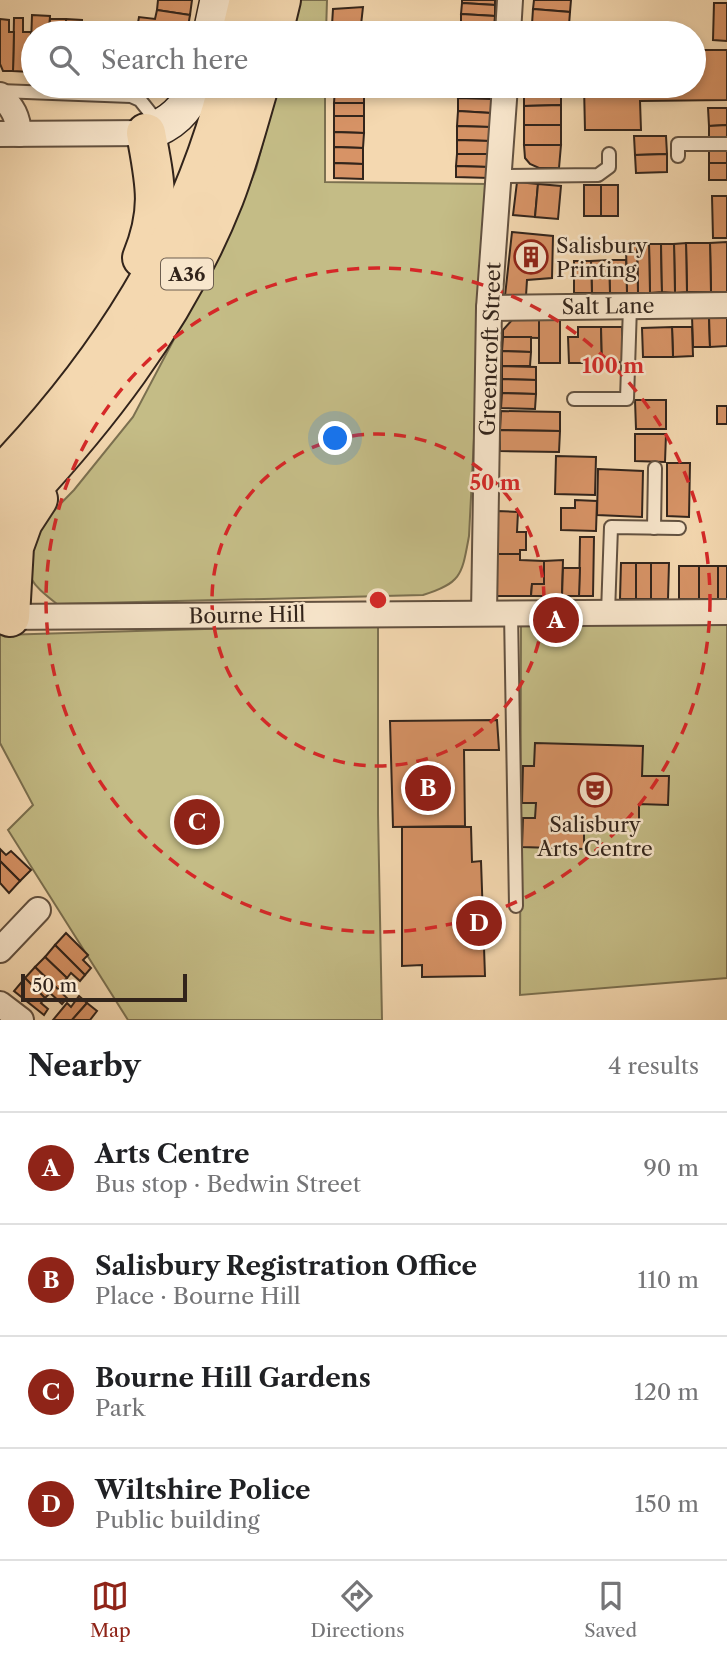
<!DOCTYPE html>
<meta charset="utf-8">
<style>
:root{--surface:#fff;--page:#f6f6f6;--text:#202124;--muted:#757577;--line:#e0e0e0;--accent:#8f2418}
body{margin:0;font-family:"Libre Caslon Text",serif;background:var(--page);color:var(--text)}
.scale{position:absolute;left:21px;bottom:18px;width:166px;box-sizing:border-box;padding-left:7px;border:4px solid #32241b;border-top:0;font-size:19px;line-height:24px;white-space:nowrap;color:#32241b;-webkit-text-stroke:5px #f8e6cc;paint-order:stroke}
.you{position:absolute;left:336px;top:439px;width:24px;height:24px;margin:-18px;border:5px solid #fff;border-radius:50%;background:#1a73e8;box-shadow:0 0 0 10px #1a73e833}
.badge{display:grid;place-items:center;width:46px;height:46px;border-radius:50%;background:var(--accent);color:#fff;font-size:23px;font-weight:700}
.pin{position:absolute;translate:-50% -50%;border:4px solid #fff;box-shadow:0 2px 7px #0006}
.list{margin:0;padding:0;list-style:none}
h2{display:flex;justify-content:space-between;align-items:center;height:91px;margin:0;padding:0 28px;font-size:30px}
h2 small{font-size:23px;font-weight:400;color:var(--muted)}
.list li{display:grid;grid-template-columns:46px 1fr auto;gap:21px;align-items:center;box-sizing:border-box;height:112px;padding:0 28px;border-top:2px solid var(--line)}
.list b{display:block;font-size:26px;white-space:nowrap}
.list p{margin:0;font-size:23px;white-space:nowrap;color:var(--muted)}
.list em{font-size:23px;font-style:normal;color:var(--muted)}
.icon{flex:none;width:38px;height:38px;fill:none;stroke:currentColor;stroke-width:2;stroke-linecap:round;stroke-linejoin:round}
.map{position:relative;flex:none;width:727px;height:1020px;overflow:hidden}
.search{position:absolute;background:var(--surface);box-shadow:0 4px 10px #0003;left:21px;right:21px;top:21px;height:77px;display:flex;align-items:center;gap:18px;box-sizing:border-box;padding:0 24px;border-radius:38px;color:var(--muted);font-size:26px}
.sheet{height:539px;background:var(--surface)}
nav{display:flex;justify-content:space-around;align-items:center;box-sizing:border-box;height:98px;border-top:2px solid var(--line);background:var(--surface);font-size:19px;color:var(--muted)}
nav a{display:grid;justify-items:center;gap:4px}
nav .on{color:var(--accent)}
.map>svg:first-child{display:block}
.green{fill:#c4bc86;stroke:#7b7050;stroke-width:2}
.building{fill:#d79366;stroke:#32241b;stroke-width:2}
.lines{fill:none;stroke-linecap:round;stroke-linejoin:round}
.lane-casing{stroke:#625140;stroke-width:16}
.street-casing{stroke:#625140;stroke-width:28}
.secondary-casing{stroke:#32241b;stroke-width:38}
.highway-casing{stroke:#32241b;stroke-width:42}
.lane{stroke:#f8e6cc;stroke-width:12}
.street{stroke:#f8e6cc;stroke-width:24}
.secondary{stroke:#f8e6cc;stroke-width:35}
.highway{stroke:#f4d8b0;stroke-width:38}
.ring{fill:none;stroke:#d62828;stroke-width:3.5;stroke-dasharray:12 9}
.labels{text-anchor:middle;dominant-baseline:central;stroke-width:5;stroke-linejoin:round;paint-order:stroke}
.shield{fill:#f8e6cc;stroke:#6d5e50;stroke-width:2}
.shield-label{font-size:19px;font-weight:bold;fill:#32241b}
.poi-label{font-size:21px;fill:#32241b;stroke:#f8e6cc;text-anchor:start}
.street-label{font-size:21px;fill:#32241b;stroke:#f8e6cc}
.centre{fill:#d62828;stroke:#f8e6cc;stroke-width:3.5}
.ring-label{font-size:21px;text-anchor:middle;font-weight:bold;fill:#d62828;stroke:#f8e6cc;stroke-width:5;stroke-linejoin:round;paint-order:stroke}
</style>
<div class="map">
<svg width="727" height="1020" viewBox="0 0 727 1020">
<rect width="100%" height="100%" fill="#f4d8b0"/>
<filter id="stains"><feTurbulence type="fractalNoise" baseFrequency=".00286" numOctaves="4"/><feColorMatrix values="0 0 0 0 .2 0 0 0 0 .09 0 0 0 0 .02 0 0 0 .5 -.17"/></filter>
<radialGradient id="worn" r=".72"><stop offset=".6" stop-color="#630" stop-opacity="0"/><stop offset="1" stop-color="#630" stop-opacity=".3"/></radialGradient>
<g class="green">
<path d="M300,0H327L326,33H292Z"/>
<path d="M278,86H325V182L487,184L469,536C462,574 462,583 423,595L57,604C28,581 28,579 23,542L74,490L133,417L229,235L256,169Z"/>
<path d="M378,624V814L382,1020H128L8,830L33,805L0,743V635Z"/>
<path d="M521,625H727V978L520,995Z"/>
</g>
<g class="building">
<path d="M158,0H192L190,15L157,10Z"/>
<path d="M462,0H495V5L462,3Z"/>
<path d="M534,0H571L570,12L533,9Z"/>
<path d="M462,3L495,5V16L461,14Z"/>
<path d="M714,3H727V41L713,40Z"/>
<path d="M363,7L361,25H332L333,9Z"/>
<path d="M533,9L570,12L569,25L532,24Z"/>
<path d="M157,10L190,15L187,33L137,28L139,17L155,19Z"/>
<path d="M461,14L495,16L494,27L461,26Z"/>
<path d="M32,15L50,16L49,33H33V72H30Z"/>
<path d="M14,18H23V32H31L30,72L13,71Z"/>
<path d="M0,19L9,20V32H14L13,71H3L0,64Z"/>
<path d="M50,19H66V33H49Z"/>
<path d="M66,19L82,20V33H66Z"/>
<path d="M532,24L569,25L568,33H531Z"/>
<path d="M332,25H361L360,33H332Z"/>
<path d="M461,26L494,27V33H460Z"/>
<path d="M694,50H727V100L640,101L641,130H585L584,86H694Z"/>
<path d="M459,86L492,87L491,99L458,98Z"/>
<path d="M561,87V105L524,106V88Z"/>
<path d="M335,88L364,89V103H334Z"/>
<path d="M458,98L491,99V113L458,111Z"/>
<rect x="334" y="103" width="30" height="13"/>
<path d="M561,105V125H524V106Z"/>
<path d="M708,108H727V125L709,126Z"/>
<path d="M458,111L491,113L490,127L457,126Z"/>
<path d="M334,116H364V133L334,132Z"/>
<rect x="524" y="125" width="37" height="20"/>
<path d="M727,125V138H709V126Z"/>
<path d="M457,126L490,127V141L457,140Z"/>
<path d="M334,132L364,133L363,148L334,147Z"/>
<path d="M634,136H666L667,154L635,155Z"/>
<path d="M457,140L490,141V154H457Z"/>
<path d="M524,145H561L559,168H539L530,164L525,158Z"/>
<path d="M334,147L363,148V164L334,163Z"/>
<rect x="709" y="149" width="18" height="14"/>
<path d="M457,154H490L489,167L456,166Z"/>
<path d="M667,154V172L636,173L635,155Z"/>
<path d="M334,163L363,164V179L334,178Z"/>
<rect x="709" y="163" width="18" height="17"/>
<path d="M456,166L489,167V178L456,177Z"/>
<path d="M517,182L538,184L535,217L513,215Z"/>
<path d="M538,184L561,186L558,219L535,217Z"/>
<rect x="584" y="185" width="17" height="31"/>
<rect x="601" y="185" width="17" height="31"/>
<path d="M712,196H727V238H713Z"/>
<path d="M512,232L553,236L552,278L527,280L526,296H505Z"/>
<path d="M727,242V292H711L710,243Z"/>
<path d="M686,243H710L711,292H687Z"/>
<path d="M686,243L687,292L675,293L674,244Z"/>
<path d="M649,244H661L662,292L650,293Z"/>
<path d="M649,244L650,293H638L637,245Z"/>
<path d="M661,244H674L675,293L662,292Z"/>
<path d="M626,245H637L638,293H627Z"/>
<path d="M609,260H626L627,293H610Z"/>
<path d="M609,260L610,293H592L591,261Z"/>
<path d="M574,261H591L592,293H574Z"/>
<path d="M692,316H709L710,347H693Z"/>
<path d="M709,316H727V346L710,347Z"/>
<rect x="539" y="318" width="21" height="45"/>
<path d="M539,318V338L503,337V330L512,320Z"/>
<path d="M578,327H601L602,363H569L568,337H578Z"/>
<path d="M601,327H622V362L602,363Z"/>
<path d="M672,327H692L693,356L673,357Z"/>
<path d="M672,327L673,357H643L642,328Z"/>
<path d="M503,337H531V352L502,351Z"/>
<path d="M502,351L531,352L530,366H502Z"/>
<path d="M502,366L536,367V380L502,379Z"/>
<path d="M502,379L536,380V394L502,393Z"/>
<path d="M502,393L536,394L535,409L501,408Z"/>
<path d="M635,400H666V429H636Z"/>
<rect x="717" y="406" width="10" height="18"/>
<path d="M501,411L560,412V431L500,430Z"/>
<path d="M500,430L560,431L559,452L500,451Z"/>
<path d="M635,434H666L665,462L635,461Z"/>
<path d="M556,456L596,457L595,495L555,494Z"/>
<path d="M667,463H690L689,517L667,516Z"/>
<path d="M598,469L643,471L642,517L597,515Z"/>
<path d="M575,500L597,501L596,531L561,530V508H575Z"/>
<path d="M497,511L518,512L517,532H526V550H520V554H496Z"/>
<path d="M580,537H594L593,596H579Z"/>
<path d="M496,554H520V560L544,561V584H532L531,596H496Z"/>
<path d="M563,560L562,596H531L532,584H544V561Z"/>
<path d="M621,563H636V599H620Z"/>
<rect x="636" y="563" width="15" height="36"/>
<path d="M651,563H669L668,599H651Z"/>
<rect x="679" y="566" width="20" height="33"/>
<rect x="699" y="566" width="19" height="33"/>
<rect x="718" y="566" width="9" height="33"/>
<path d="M563,568H580L579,596H562Z"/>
<path d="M497,720L499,750H464L465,826L393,827L390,721Z"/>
<path d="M535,743L643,746L642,776H669L668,805L639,804V825L584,824V849L522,847L523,818H535L536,803H522L523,766H534Z"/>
<path d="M402,827H471L472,862L481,861L485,976L422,977V965L402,966Z"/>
<path d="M0,849L6,855L11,851L31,870L20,881L0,861Z"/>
<path d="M0,861L20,881L9,893L0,883Z"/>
<path d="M66,933L88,955L83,960L91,968L85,975L55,945Z"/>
<path d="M55,945L85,975L80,981L71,973L67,978L45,957Z"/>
<path d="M45,957L67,978L61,984L66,989L62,993L35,967Z"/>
<path d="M35,967L67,998L62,1004L50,993L45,998L25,978Z"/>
<path d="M25,978L45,998L41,1003L48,1009L44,1015L14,991Z"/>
<path d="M79,996L87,1003L72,1020H53L67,1003L71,1007Z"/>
<path d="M87,1003L97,1011L90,1020H72Z"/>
</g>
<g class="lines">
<defs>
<g id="lane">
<path d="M0,91L131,96L140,100L159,124"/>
<path d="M678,156V144H727"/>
<path d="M499,176L598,175L609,167V154"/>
<path d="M574,399H627L630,306"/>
<path d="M654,528L655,468"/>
<path d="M511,613L516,906"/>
<path d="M608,613L611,527L679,528"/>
</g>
<g id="street">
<path d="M508,33L510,0"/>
<path d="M0,95C13,107 18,117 19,134"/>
<path d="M0,134L146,133"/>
<path d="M489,308L727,305"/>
<path d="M484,613L489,308L505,86"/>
<path d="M0,617L727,612"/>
<path d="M0,950L38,910"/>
<path d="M0,1004L21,1020"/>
</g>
<g id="secondary">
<path d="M211,33L218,0"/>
<path d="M146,133C172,124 186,110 197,86"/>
</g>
<g id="highway">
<path d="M241,33L249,0"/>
<path d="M273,33L281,0"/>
<path d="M142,258C162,209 155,182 146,133"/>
<path d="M0,476C108,364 189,238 228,86"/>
<path d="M0,522C92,427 175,322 224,198C238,162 248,123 259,86"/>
<path d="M10,617L14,547L23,522L38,499"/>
</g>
</defs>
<use href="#lane" class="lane-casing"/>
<use href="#street" class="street-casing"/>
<use href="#secondary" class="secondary-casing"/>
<use href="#highway" class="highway-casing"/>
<use href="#lane" class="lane"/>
<use href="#street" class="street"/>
<use href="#secondary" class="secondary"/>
<use href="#highway" class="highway"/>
</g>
<g class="ring">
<circle cx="378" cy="600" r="166"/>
<circle cx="378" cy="600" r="332"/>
</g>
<defs>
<symbol id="building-ring" viewBox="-11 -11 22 22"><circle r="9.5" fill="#f8e6cc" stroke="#8f2418" stroke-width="1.5"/><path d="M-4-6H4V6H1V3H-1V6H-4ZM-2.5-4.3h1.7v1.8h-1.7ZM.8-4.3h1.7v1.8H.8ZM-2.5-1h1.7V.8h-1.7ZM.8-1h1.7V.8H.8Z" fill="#8f2418"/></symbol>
<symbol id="theatre-ring" viewBox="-11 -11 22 22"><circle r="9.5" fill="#f8e6cc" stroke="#8f2418" stroke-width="1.5"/><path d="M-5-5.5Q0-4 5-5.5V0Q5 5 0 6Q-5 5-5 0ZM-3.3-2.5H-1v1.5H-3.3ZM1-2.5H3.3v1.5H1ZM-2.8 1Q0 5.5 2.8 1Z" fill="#8f2418"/></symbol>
</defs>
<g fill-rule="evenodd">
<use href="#building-ring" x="512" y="238" width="38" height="38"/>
<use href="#theatre-ring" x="576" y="771" width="38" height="38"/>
</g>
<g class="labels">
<rect class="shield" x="161" y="258.5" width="52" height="31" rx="5"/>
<g class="shield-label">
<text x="187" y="274">A36</text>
</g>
<g class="poi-label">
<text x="556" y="245">Salisbury<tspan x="556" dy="24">Printing</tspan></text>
<text x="595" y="824" text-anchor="middle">Salisbury<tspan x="595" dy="24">Arts Centre</tspan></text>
</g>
<g class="street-label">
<text transform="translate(608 306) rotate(-1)">Salt Lane</text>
<text transform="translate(490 349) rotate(-88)">Greencroft Street</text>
<text transform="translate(247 615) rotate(-1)">Bourne Hill</text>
</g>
</g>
<circle cx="378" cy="600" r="10" class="centre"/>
<g class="ring-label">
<text x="613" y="373">100 m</text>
<text x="495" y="490">50 m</text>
</g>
<rect width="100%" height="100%" filter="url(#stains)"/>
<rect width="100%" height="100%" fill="url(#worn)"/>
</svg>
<div class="scale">50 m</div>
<div class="you"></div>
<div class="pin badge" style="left:556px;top:620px">A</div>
<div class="pin badge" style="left:428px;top:788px">B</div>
<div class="pin badge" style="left:197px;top:822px">C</div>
<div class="pin badge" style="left:479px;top:923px">D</div>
<div class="search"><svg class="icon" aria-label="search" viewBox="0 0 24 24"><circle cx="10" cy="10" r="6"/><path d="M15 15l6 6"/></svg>Search here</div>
</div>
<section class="sheet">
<h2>Nearby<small>4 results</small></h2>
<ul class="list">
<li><span class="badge">A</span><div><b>Arts Centre</b><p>Bus stop · Bedwin Street</p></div><em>90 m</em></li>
<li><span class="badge">B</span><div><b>Salisbury Registration Office</b><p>Place · Bourne Hill</p></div><em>110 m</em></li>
<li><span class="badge">C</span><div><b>Bourne Hill Gardens</b><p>Park</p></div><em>120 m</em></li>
<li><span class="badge">D</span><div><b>Wiltshire Police</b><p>Public building</p></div><em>150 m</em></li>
</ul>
</section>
<nav>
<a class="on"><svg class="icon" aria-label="map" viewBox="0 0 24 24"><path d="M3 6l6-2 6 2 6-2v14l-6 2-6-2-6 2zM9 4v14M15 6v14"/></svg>Map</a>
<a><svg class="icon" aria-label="directions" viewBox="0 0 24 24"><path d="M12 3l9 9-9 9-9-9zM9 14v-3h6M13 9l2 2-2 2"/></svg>Directions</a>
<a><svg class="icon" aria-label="saved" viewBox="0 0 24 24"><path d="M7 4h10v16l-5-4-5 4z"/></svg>Saved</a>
</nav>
